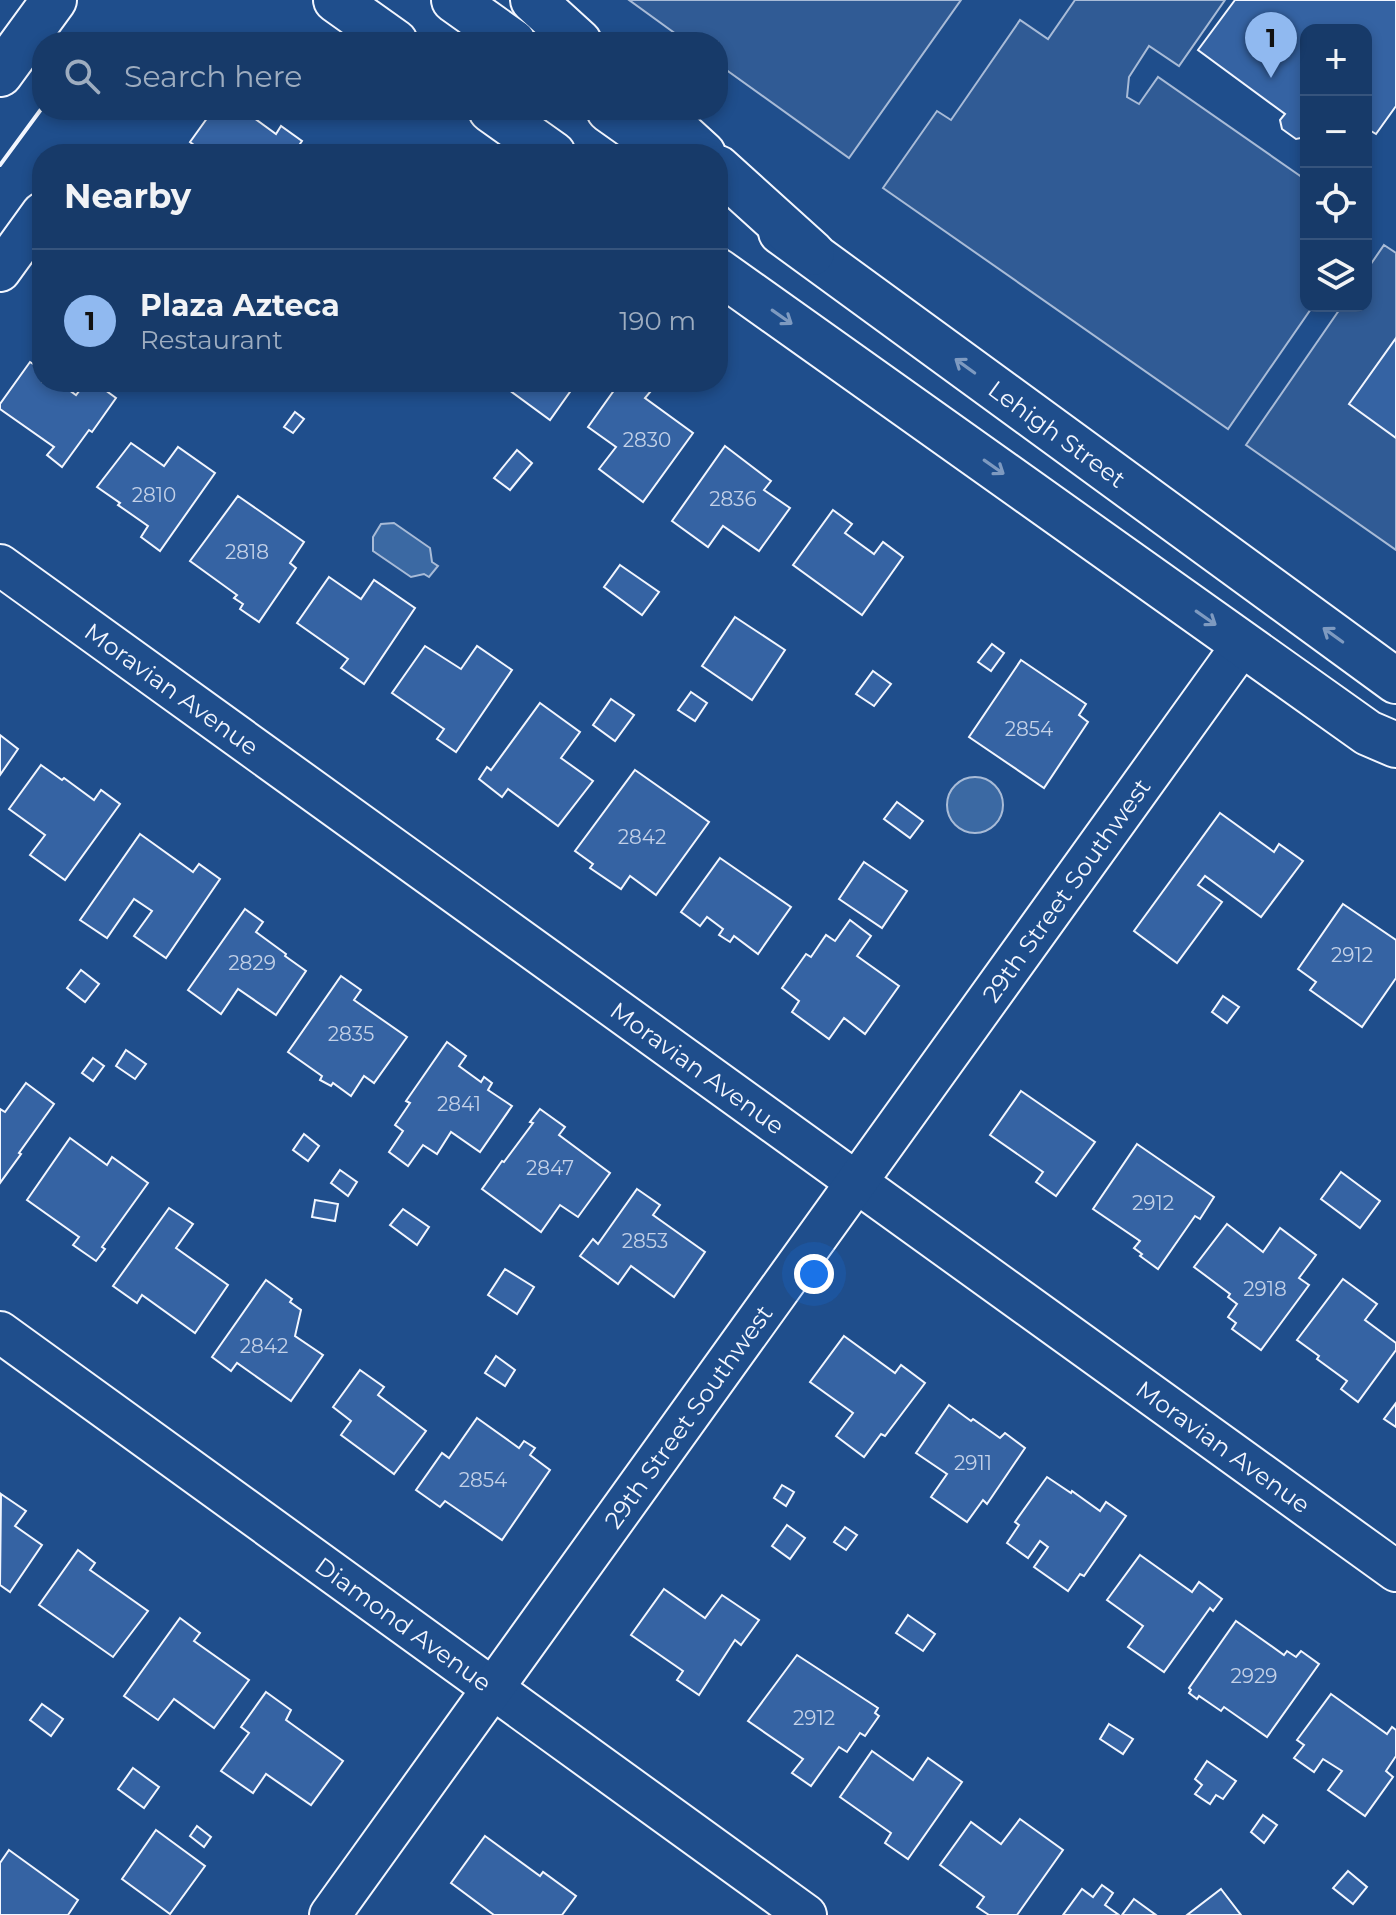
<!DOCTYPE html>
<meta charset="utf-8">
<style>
:root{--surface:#173a69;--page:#244571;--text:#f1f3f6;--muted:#9eadc0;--line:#36547d;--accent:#90b9f0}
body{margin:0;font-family:Montserrat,sans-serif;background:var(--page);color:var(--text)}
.controls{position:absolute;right:24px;top:24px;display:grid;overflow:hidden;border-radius:16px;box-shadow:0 4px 12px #0003}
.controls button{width:72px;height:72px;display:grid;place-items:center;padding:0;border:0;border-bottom:2px solid var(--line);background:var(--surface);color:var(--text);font:40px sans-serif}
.you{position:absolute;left:814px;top:1274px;width:28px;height:28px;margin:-20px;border:6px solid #fff;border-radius:50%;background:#1a73e8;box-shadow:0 0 0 12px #1a73e833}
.badge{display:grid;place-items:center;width:52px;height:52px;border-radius:50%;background:var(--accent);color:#111;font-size:26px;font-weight:700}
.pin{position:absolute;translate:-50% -66px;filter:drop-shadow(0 2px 4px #0008)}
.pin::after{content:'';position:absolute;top:42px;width:28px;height:24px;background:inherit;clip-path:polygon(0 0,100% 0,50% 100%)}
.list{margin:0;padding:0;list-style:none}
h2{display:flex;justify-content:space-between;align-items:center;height:104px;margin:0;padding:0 32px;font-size:34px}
h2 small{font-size:26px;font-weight:400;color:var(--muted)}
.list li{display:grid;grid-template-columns:52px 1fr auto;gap:24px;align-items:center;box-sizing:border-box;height:144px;padding:0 32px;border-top:2px solid var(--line)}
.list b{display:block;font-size:30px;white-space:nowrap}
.list p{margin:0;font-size:26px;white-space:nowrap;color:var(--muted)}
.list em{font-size:26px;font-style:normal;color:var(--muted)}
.icon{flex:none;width:44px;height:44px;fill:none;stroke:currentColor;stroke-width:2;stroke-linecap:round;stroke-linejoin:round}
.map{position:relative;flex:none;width:1396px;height:1915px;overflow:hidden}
.search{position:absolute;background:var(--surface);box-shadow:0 4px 12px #0003;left:32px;top:32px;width:696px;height:88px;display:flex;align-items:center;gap:20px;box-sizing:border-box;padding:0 28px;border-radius:32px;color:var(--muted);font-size:30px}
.panel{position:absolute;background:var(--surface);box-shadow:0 4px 12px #0003;left:32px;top:144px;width:696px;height:248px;border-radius:32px}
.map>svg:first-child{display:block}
.parking{fill:#305b95;stroke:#a8bbd7;stroke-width:2}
.water{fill:#3b69a3;stroke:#a8bbd7;stroke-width:2}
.building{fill:#3563a3;stroke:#f2f6ff;stroke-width:2}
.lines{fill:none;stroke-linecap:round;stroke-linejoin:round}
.minor-casing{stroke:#f2f6ff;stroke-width:44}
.trunk-casing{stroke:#f2f6ff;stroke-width:48}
.motorway-casing{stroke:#f2f6ff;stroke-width:48}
.minor{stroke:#1f4e8c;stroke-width:40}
.trunk{stroke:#1f4e8c;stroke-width:44}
.motorway{stroke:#1f4e8c;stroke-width:44}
.wall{stroke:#f2f6ff;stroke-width:4}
.oneway{stroke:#7e9ac0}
.labels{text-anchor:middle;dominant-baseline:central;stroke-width:6;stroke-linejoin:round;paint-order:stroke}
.number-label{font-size:20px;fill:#c3d1e8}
.street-label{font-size:24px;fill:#f2f6ff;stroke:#1f4e8c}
</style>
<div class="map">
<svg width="1396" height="1915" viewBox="0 0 1396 1915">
<rect width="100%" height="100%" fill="#1f4e8c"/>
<g class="parking">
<path d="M629,0H961L849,158L718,64V42H687Z"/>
<path d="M1075,0H1225L1179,66L1149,46L1129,77L1127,97L1139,104L1158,77L1306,180V306H1313L1228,429L883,188L937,111L951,120L1020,20L1048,39Z"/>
<path d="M1384,245L1396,253V550L1246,445L1342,306H1366V271Z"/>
</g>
<g class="water">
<path d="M394,523L430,548L432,562L438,566L429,577L424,574L411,577L373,551V537L381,524Z"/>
<circle cx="975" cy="805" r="28"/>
</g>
<g class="building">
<path d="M1235,0H1396V106L1376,134L1366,128V30H1306V137L1296,139L1282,129L1280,120L1285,114L1198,50Z"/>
<path d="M213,110H243L276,134L281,126L302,141L293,154H206L190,142Z"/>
<path d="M1396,338V438L1349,404Z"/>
<path d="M30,362L42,370V382H58L76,395L86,382H94L116,398L92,432L89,430L62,467L47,455L54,447L0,409V404Z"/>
<path d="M498,382H577L550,420Z"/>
<path d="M620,382H638L651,391L645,398L693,433L643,502L599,469L616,447L588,427Z"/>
<path d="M295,412L304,419L293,433L284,427Z"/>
<path d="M131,443L164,466L178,447L215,473L160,551L141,537L148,526L118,505L120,503L97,487Z"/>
<path d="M725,446L771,481L764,490L790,508L759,551L723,526L708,547L672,521Z"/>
<path d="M517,450L532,463L510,490L494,478Z"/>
<path d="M238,496L304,542L290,563L296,568L259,622L240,609L243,604L234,598L237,595L190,561Z"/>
<path d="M833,510L852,524L845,533L874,554L883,542L903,557L862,615L793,565Z"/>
<path d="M620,565L659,592L642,615L604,587Z"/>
<path d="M329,577L361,599L374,580L415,608L364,684L341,668L348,659L297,623Z"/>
<path d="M735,617L785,650L752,700L702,666Z"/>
<path d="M992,644L1004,653L991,671L978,662Z"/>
<path d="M425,646L461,669L477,646L512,670L456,752L437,739L444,729L392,693Z"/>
<path d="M1021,660L1086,704L1079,715L1088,722L1044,788L969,737Z"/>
<path d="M873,671L891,684L874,706L856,694Z"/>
<path d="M691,692L707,703L695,721L678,710Z"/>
<path d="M611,699L634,715L615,741L593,725Z"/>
<path d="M540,703L580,732L561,758L593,781L558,826L508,789L502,797L479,779L487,767L491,770Z"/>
<path d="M0,735L18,749L0,775Z"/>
<path d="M41,765L62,780L64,778L94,800L101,790L120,804L65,880L30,855L45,835L9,809Z"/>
<path d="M635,770L709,822L656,895L630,876L621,889L590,868L593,864L575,851Z"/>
<path d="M897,802L923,821L910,838L884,819Z"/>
<path d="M1220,813L1274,852L1279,844L1303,861L1261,917L1205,876L1198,885L1222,902L1177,963L1134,931Z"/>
<path d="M140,834L193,872L199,864L220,879L166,958L134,936L152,911L134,899L107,938L80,920Z"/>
<path d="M720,858L791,907L758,954L734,936L730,942L719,935L723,929L707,917L700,926L681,912Z"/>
<path d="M864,862L907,891L882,928L839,899Z"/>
<path d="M1343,904L1396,940V978L1362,1027L1310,990L1316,982L1298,969Z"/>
<path d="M245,909L263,922L256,932L286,954L285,956L306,971L276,1015L238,989L221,1014L188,990Z"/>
<path d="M850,920L871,936L857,956L899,986L865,1034L844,1018L829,1039L792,1012L799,1001L782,988L806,954L811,957L826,935L835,941Z"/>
<path d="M81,970L99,984L85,1002L67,988Z"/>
<path d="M341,976L361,990L354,1000L407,1037L374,1083L364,1076L351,1096L333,1083L331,1086L320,1080L322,1076L288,1052Z"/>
<path d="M1223,996L1239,1007L1227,1023L1212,1012Z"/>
<path d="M447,1042L466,1056L459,1066L481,1082L484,1077L492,1083L488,1090L512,1106L480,1152L451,1132L437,1154L423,1145L408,1166L389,1152L403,1131L395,1125L410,1103L406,1101Z"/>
<path d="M126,1050L146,1064L135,1079L116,1066Z"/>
<path d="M93,1058L104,1066L93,1081L82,1073Z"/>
<path d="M26,1083L54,1104L19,1153L21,1154L0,1183V1109L5,1112Z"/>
<path d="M1021,1091L1095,1142L1056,1196L1036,1182L1043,1172L990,1135Z"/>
<path d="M540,1109L565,1127L559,1135L610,1173L578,1217L560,1205L541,1232L482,1189L502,1161L504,1162L533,1123L530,1122Z"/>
<path d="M304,1134L319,1146L308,1161L293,1150Z"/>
<path d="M70,1138L107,1165L112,1157L148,1183L102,1247L105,1249L96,1261L73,1245L79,1237L27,1200Z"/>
<path d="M1137,1144L1214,1197L1200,1219L1195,1216L1158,1269L1140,1256L1142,1254L1134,1248L1140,1241L1093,1209Z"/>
<path d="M340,1170L357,1182L348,1196L331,1183Z"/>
<path d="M1341,1172L1380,1201L1360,1228L1321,1199Z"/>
<path d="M637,1189L660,1205L653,1215L705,1252L674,1297L631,1266L618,1284L580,1256L593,1239L598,1244Z"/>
<path d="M315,1200L338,1204L335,1221L312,1217Z"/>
<path d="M169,1208L193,1224L176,1248L228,1285L195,1333L142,1295L137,1303L113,1286Z"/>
<path d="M403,1209L429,1227L417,1245L390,1225Z"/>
<path d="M1227,1224L1263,1252L1280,1228L1316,1255L1299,1278L1309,1285L1261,1350L1232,1329L1236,1323L1228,1317L1237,1304L1228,1297L1230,1294L1194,1267Z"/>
<path d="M505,1269L534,1287L517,1314L488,1295Z"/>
<path d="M1343,1279L1377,1304L1365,1320L1396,1343V1350L1358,1402L1341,1389L1347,1381L1317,1359L1319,1356L1297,1340Z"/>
<path d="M266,1280L292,1299L290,1302L301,1310L295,1336L323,1355L291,1401L237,1363L231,1371L212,1357Z"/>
<path d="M844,1336L895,1373L901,1365L925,1383L885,1436L881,1434L864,1457L836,1436L853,1413L810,1382Z"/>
<path d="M496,1356L515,1370L505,1386L485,1373Z"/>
<path d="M360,1370L384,1387L378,1395L426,1431L394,1474L341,1435L351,1421L333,1407Z"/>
<path d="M1396,1403V1427L1384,1419Z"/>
<path d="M949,1405L971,1421L973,1419L1000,1438L1005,1433L1025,1448L987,1504L983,1500L967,1522L931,1497L947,1474L916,1453Z"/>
<path d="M477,1418L519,1448L524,1441L535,1448L530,1455L550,1470L502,1540L445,1501L440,1507L416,1490L442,1453L449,1458Z"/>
<path d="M1047,1477L1071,1493L1072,1491L1100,1511L1106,1502L1126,1516L1084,1576L1080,1574L1068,1591L1034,1567L1048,1547L1040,1541L1028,1558L1007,1543L1019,1525L1015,1522Z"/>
<path d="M782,1485L794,1492L786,1506L774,1498Z"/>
<path d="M1,1494L26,1511L15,1526L42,1545L10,1592L0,1585Z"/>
<path d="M787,1525L805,1538L790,1559L772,1546Z"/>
<path d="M845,1527L857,1535L846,1550L834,1542Z"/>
<path d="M78,1550L95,1563L90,1570L148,1611L113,1657L39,1605Z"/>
<path d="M1140,1555L1192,1592L1199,1582L1222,1599L1213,1611L1210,1608L1164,1672L1128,1647L1143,1626L1107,1600Z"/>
<path d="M664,1589L705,1618L722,1595L759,1620L741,1645L735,1640L699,1695L677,1680L683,1671L631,1635Z"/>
<path d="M908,1615L935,1634L923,1651L896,1633Z"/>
<path d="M180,1618L200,1633L194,1641L249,1680L214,1728L174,1699L158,1720L124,1696Z"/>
<path d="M1236,1621L1284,1655L1287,1651L1296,1657L1301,1651L1319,1664L1267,1737L1224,1707L1221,1711L1199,1696L1197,1699L1189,1693L1191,1690L1189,1688Z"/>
<path d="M797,1655L878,1708L875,1713L879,1716L865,1736L860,1733L847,1752L839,1747L811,1786L792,1773L803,1759L748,1721Z"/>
<path d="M266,1692L291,1710L286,1720L343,1761L311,1805L266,1774L253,1793L221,1771L249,1733L241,1727Z"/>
<path d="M1331,1694L1387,1734L1392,1727L1396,1730V1756L1386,1771L1393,1777L1365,1816L1328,1790L1342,1771L1323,1759L1314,1772L1294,1758L1304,1745L1297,1740Z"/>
<path d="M42,1704L63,1719L51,1736L30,1720Z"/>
<path d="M1109,1724L1133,1739L1123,1754L1100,1739Z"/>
<path d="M872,1751L913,1780L928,1758L962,1782L908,1859L885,1843L891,1833L840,1797Z"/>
<path d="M1207,1761L1236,1781L1223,1799L1216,1795L1210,1804L1195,1794L1202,1785L1195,1779Z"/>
<path d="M133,1768L159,1787L144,1808L118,1789Z"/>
<path d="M1263,1815L1277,1825L1264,1843L1251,1832Z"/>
<path d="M1020,1819L1063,1850L1017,1915H989L977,1907L984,1897L940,1865L971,1822L1001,1844Z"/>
<path d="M197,1826L211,1837L204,1847L190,1836Z"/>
<path d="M156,1830L205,1866L170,1914L122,1879Z"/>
<path d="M485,1836L540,1876L543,1872L576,1896L562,1915H494L451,1883Z"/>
<path d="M9,1850L78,1900L68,1915H0V1863Z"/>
<path d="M1348,1871L1367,1887L1353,1904L1333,1888Z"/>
<path d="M1102,1885L1113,1893L1105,1905L1119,1915H1063L1082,1889L1093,1897Z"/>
<path d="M1221,1889L1241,1915H1187Z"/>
<path d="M1134,1899L1156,1915H1122Z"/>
</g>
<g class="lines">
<defs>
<g id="minor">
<path d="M0,271L42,213"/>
<path id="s1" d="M0,565L1396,1571"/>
<path id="s2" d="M0,1332L806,1915"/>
<path id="s3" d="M330,1915L1243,644"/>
</g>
<g id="trunk">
<path d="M336,0L395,42"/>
<path d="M454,0L513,42"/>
<path d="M491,110L553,154"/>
<path d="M609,110L671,154"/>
<path id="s4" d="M781,232L1396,681"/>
<path d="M718,271L1368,733L1396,745"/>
</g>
<g id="motorway">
<path d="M533,0L579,42"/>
<path d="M0,74L54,0"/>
<path d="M655,110L703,154"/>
<path d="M718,168L812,253"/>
</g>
</defs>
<use href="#minor" class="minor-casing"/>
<use href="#trunk" class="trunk-casing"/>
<use href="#motorway" class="motorway-casing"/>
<use href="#minor" class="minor"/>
<use href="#trunk" class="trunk"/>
<use href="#motorway" class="motorway"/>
<g class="wall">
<path d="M90,42L93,37"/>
<path d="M0,165L42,108"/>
</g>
</g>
<defs><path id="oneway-shaft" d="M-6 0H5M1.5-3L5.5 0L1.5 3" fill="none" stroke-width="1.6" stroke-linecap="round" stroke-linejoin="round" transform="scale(2)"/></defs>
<g class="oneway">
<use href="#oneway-shaft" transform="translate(782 317) rotate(35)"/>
<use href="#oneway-shaft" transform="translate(965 366) rotate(-144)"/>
<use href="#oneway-shaft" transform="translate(994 467) rotate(35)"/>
<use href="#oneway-shaft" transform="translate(1206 618) rotate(35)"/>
<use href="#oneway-shaft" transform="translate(1333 635) rotate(-144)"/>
</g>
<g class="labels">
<g class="number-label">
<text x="647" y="440">2830</text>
<text x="154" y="495">2810</text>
<text x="733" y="499">2836</text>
<text x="247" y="552">2818</text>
<text x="1029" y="729">2854</text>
<text x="642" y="837">2842</text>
<text x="1352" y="955">2912</text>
<text x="252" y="963">2829</text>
<text x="351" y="1034">2835</text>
<text x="459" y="1104">2841</text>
<text x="550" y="1168">2847</text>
<text x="1153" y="1203">2912</text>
<text x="645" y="1241">2853</text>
<text x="1265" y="1289">2918</text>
<text x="264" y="1346">2842</text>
<text x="973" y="1463">2911</text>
<text x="483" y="1480">2854</text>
<text x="1254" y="1676">2929</text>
<text x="814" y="1718">2912</text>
</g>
<g class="street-label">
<text stroke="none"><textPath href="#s4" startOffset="342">Lehigh Street</textPath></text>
<text stroke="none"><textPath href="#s1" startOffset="212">Moravian Avenue</textPath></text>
<text stroke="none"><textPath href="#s3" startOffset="1262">29th Street Southwest</textPath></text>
<text stroke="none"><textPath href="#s1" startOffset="860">Moravian Avenue</textPath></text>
<text stroke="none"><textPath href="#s3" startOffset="614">29th Street Southwest</textPath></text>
<text stroke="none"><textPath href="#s1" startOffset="1508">Moravian Avenue</textPath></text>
<text stroke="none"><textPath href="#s2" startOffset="498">Diamond Avenue</textPath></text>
</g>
</g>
</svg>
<div class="controls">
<button>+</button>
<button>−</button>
<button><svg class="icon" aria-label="locate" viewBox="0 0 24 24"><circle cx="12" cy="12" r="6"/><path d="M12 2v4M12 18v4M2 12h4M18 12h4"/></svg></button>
<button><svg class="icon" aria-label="layers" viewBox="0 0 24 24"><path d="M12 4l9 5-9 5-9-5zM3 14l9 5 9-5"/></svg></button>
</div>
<div class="you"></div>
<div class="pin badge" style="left:1271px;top:78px">1</div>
<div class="search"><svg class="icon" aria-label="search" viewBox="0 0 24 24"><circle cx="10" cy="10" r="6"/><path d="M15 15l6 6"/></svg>Search here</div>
<section class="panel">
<h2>Nearby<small></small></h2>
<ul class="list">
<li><span class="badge">1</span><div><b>Plaza Azteca</b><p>Restaurant</p></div><em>190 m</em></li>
</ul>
</section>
</div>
